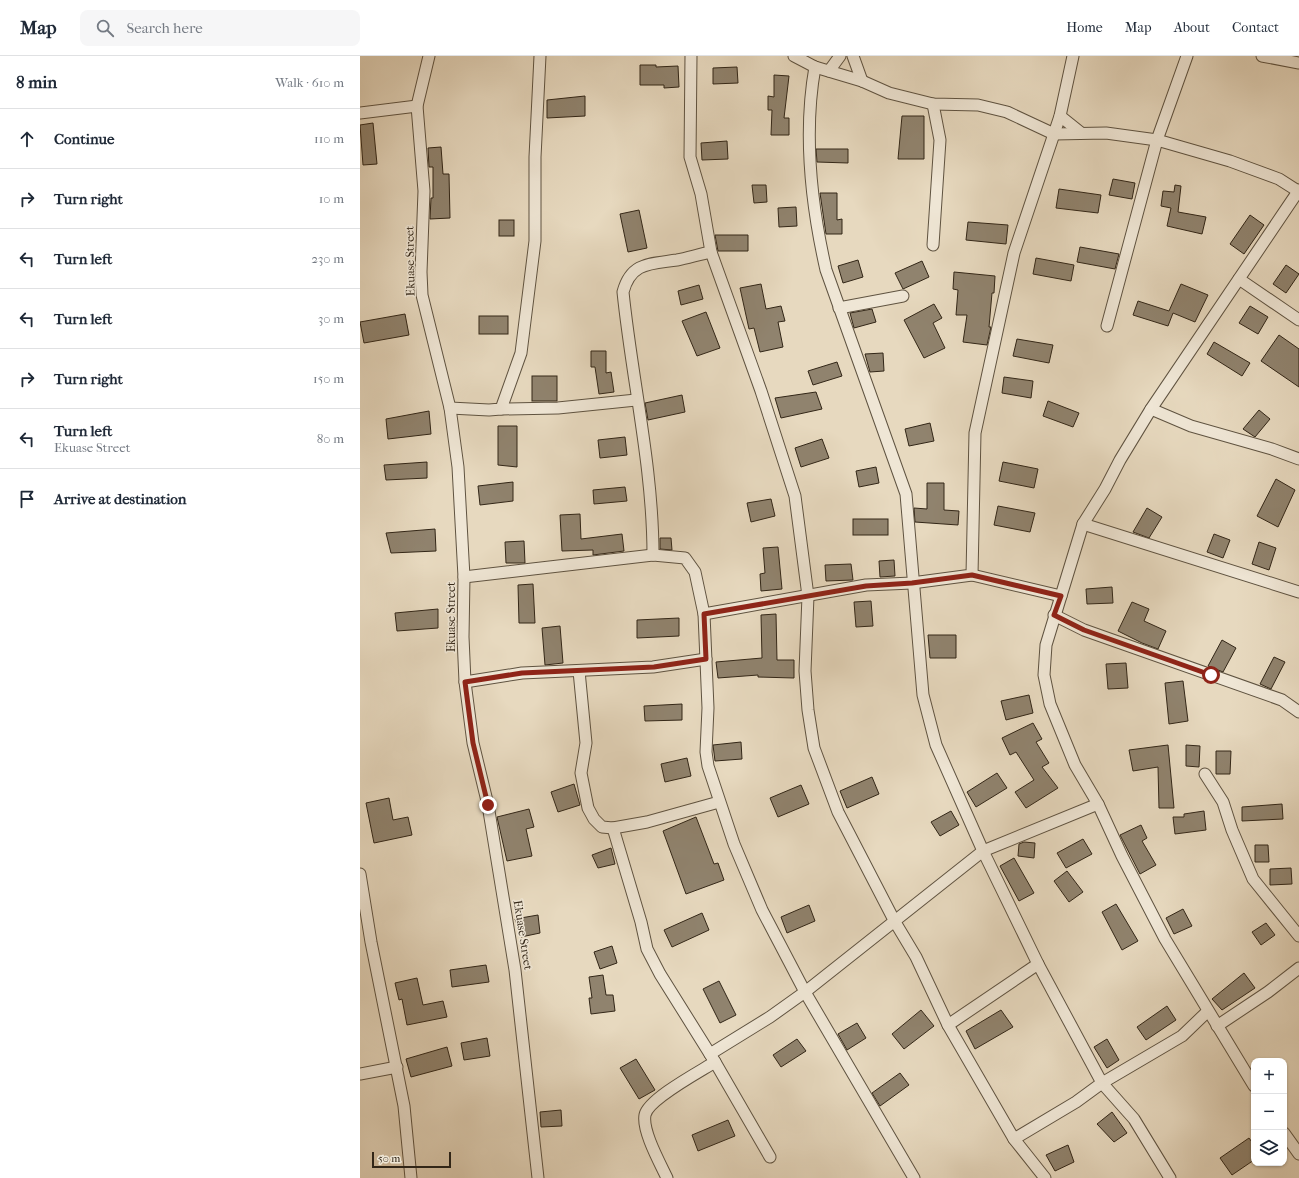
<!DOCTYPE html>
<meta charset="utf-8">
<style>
:root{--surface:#fff;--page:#f6f6f7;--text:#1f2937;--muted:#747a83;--line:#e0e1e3}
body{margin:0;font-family:"IM FELL French Canon",serif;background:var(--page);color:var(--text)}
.controls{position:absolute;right:12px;bottom:12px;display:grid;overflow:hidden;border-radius:8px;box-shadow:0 1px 3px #0004}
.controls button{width:36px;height:36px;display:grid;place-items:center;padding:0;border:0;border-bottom:1px solid var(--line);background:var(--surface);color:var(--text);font:20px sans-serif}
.scale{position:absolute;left:12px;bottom:10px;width:79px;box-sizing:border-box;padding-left:4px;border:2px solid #322617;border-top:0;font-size:11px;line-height:14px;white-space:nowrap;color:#322617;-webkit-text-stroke:3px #efe6d5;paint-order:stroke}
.stop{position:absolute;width:12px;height:12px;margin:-9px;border:3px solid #8f2418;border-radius:50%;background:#fff}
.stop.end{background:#8f2418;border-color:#fff;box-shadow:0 1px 4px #0008}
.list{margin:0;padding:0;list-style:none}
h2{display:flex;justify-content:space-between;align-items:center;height:52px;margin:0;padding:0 16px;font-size:17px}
h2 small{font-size:13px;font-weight:400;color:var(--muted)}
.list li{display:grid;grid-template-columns:26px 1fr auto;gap:12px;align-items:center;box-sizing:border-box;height:60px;padding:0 16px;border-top:1px solid var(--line)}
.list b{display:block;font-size:15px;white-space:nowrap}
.list p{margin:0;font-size:13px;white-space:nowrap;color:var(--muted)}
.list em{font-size:13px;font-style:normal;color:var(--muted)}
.icon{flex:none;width:22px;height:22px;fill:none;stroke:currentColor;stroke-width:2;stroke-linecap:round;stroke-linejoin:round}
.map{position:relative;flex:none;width:939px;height:1122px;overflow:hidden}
header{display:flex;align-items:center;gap:24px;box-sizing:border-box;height:56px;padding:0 20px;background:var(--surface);border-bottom:1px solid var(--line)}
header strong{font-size:19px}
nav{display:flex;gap:22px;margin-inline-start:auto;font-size:14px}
.search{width:280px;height:36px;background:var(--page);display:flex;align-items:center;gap:10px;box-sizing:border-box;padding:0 14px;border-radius:8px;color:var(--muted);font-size:15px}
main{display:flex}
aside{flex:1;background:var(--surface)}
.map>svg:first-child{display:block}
.building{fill:#90836e;stroke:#322617}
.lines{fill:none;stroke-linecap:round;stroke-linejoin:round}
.street-casing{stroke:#5f5341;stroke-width:13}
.street{stroke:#efe6d5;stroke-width:11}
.route{stroke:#8f2418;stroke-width:5}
.labels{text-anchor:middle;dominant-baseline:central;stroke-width:3;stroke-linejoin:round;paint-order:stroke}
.street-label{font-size:12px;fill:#322617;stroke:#efe6d5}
</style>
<header>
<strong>Map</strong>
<div class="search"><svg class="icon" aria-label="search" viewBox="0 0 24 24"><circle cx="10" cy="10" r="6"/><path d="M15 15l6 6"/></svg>Search here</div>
<nav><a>Home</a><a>Map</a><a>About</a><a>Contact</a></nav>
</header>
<main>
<aside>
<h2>8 min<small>Walk · 610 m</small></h2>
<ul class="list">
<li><svg class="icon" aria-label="ahead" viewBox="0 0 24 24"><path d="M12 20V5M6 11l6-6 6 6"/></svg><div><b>Continue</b></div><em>110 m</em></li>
<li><svg class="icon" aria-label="right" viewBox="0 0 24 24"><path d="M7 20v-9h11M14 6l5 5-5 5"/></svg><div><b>Turn right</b></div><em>10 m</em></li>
<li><svg class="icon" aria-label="left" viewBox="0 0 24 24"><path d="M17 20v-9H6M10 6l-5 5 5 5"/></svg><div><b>Turn left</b></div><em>230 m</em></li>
<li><svg class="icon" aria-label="left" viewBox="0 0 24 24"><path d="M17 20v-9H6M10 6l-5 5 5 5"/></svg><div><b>Turn left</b></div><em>30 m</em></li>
<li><svg class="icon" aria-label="right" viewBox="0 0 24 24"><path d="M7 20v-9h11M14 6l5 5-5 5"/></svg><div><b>Turn right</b></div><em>150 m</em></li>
<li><svg class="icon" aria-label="left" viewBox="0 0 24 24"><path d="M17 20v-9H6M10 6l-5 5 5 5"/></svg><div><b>Turn left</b><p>Ekuase Street</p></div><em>80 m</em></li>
<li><svg class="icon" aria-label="arrive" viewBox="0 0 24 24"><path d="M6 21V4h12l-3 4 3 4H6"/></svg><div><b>Arrive at destination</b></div></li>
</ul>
</aside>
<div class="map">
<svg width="939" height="1122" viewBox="0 0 939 1122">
<rect width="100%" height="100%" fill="#e7d9bf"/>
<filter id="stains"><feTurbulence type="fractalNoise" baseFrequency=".005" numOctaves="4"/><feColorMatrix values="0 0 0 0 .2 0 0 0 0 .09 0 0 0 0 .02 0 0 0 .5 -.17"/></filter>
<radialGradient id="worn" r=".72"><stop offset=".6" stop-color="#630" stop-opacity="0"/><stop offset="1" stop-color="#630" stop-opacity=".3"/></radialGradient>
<g class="building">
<path d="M280,9H296V11L318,10L319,31L304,32V29H280Z"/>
<path d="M377,11L378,27L353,28V12Z"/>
<path d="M414,19L429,20L424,62H429V79H411L412,54H408V40L414,41Z"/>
<path d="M225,40V60L187,62V44Z"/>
<path d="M542,60H564V103H538Z"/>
<path d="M13,67L17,108L3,109L0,69Z"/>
<path d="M367,85L368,103L342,104L341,87Z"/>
<path d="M81,91L83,118H89L90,162L70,163L71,142H73V111H69L68,92Z"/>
<path d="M456,93H488V107L457,106Z"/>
<path d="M753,123L775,127L772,143L749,139Z"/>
<path d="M392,129H406L407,146L394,147Z"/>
<path d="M815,129L821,130L818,156L846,161L842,178L807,170L811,152L801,150L803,135L814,136Z"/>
<path d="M699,133L741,139L738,157L696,152Z"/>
<path d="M460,137H477V164L482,163V178H466Z"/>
<path d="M436,151L437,170L419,171L418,152Z"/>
<path d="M279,154L287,192L268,196L260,158Z"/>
<path d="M890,159L904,169L884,198L870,188Z"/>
<rect x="139" y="164" width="15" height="16"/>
<path d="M608,166L648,169L646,188L606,184Z"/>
<path d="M355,179H388V195H358Z"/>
<path d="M720,191L759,198L755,213L717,206Z"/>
<path d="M676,202L714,209L711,225L673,218Z"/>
<path d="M498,204L503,221L483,227L478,210Z"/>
<path d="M562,205L569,221L543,233L535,217Z"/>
<path d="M926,209L939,218L926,237L913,228Z"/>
<path d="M594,216L635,220L634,237H632L629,271H631L627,289L603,286L607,259H596L598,234L593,233Z"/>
<path d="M401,228L406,253L421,250L425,265L418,266L423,291L400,296L394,272L389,273L380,232Z"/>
<path d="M821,228L848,239L835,266L813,257L808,270L773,259L778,245L809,255Z"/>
<path d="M339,229L343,243L321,249L318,235Z"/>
<path d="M574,248L582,262L573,267L585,292L564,302L544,264Z"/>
<path d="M890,250L908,261L898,278L879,267Z"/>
<path d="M512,253L516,266L494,272L490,257Z"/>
<path d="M346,256L360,292L337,300L322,265Z"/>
<path d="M45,258L49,279L4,287L0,266Z"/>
<rect x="119" y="260" width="29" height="18"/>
<path d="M919,279L939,293V331L901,305Z"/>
<path d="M657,283L693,289L689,307L653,300Z"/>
<path d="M854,286L890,307L882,320L847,298Z"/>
<path d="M231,295H246V317L251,316L254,336L239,338L235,311H231Z"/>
<path d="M523,297L524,315L510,316L505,298Z"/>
<path d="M477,306L482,320L453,329L448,315Z"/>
<rect x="172" y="320" width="25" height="25"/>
<path d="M644,321L673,325L671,342L642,337Z"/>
<path d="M456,336L462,353L421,362L415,342Z"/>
<path d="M322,339L325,356L288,364L285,347Z"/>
<path d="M688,345L719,357L713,371L683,360Z"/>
<path d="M899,354L910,363L895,381L883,373Z"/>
<path d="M69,355L71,378L28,383L26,363Z"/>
<path d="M570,367L574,385L549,390L545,373Z"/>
<path d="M138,370H157V411L138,409Z"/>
<path d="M265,381L267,399L240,402L238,384Z"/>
<path d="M462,383L469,402L441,411L435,392Z"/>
<path d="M67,406V422L26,424L24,409Z"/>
<path d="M643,406L678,413L674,432L639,425Z"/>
<path d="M516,411L519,427L499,431L496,415Z"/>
<path d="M916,423L935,434L918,471L897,460Z"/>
<path d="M153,426V445L120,449L118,430Z"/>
<path d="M567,427H584V454L599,455L598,469L555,466L554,452L567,453Z"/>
<path d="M265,431L267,445L234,448L233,434Z"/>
<path d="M411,443L415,460L391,466L387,447Z"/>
<path d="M638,450L675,457L670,476L634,469Z"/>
<path d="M787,452L802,461L789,482L773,476Z"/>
<path d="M220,458L221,483L262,478L264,495L233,499V494L202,495L200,459Z"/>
<rect x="493" y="463" width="35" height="16"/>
<path d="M75,473L76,495L31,497L26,477Z"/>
<path d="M854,478L870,484L863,502L847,496Z"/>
<path d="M300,482H311L312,494L300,493Z"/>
<path d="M164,485L165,507H146L145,486Z"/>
<path d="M899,486L916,492L909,514L892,508Z"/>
<path d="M418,491L422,533L401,535L400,518L405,517L403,492Z"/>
<path d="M534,504L535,520L520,521L519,505Z"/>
<path d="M491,508L493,524L466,525L465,509Z"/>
<path d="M173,528L175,567H159L158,529Z"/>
<path d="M752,531L753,547L727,548L726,533Z"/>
<path d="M511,545L513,570L496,571L494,546Z"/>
<path d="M772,546L789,553L784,565L806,575L798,593L782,587L758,575Z"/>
<path d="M78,553V572L37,575L35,557Z"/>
<path d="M416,558L417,604H434V622L398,621V619L358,622L356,606L402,602L401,559Z"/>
<path d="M319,562V580L277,582V564Z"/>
<path d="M200,570L203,607L185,609L182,572Z"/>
<path d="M568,579H596V602H570Z"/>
<path d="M862,584L876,592L863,616L848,610Z"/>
<path d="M914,601L925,606L911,633L900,628Z"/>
<path d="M766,607L768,632L748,633L746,608Z"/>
<path d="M823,625L828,665L809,668L805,627Z"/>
<path d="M669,639L673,657L646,664L641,645Z"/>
<path d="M322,648V664L285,665L284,650Z"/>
<path d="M673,667L682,683L676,686L689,707L682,711L698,732L666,752L655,736L674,724L656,696L650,699L642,682Z"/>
<path d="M381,686L382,703L355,705L353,689Z"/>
<path d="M808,689L814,752H799L798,711L773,715L769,694Z"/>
<path d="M826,689L840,690L839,711L826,710Z"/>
<path d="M856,695H871L870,718H856Z"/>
<path d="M327,702L331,720L305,726L301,708Z"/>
<path d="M637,717L647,732L616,751L607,736Z"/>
<path d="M512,721L519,738L487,752L480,735Z"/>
<path d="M214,728L220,749L198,756L191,736Z"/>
<path d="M441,729L449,748L418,761L410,742Z"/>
<path d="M29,742L33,764L48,761L52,779L14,787L6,747Z"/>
<path d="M922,748L923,763L882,765V751Z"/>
<path d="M169,753L174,771L166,773L172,800L147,805L137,761Z"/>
<path d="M591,755L599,769L580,780L571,766Z"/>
<path d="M844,755L846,774L815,778L813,761H824V758Z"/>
<path d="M336,761L354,808L358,807L364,824L326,838L303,775Z"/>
<path d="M781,769L787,782L782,785L796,809L780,818L760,779Z"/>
<path d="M723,783L732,798L706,812L697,797Z"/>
<path d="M664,786L675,787L674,802L658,800L659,788Z"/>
<path d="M895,789H908L909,806H895Z"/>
<path d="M251,792L255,808L238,812L232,799Z"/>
<path d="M654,802L674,837L659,845L640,810Z"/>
<path d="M931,812L932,828L910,829V813Z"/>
<path d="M707,815L723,836L709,846L694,825Z"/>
<path d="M756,848L778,885L762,894L742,856Z"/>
<path d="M449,849L455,865L427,877L421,861Z"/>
<path d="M823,853L832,870L814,878L806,862Z"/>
<path d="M342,857L349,874L312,891L304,874Z"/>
<path d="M178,859L180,877L161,881L155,863Z"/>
<path d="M906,867L915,879L901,889L892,876Z"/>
<path d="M252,890L257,907L240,913L234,896Z"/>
<path d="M126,909L129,926L92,931L90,914Z"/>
<path d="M884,917L895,932L862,954L852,943Z"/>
<path d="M243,919L246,939H253L255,955L231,958L229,942H232L229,921Z"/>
<path d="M57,922L63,949L83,945L87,961L47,969L42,943L39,944L35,927Z"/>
<path d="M359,925L376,959L360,967L343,933Z"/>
<path d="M807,950L816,964L786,984L777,971Z"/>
<path d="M561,954L574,970L544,993L532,978Z"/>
<path d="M641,954L653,971L615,993L606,975Z"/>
<path d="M497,967L506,982L487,994L478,978Z"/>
<path d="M127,982L130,1000L104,1004L101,987Z"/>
<path d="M437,983L446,995L421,1011L413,999Z"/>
<path d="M747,983L759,1004L747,1012L734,991Z"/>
<path d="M87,991L92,1010L51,1021L46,1003Z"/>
<path d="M276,1003L295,1034L279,1043L260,1012Z"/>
<path d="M540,1017L549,1029L520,1050L512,1037Z"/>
<path d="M201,1054L202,1070L181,1071L180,1056Z"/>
<path d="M752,1056L767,1077L754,1086L737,1068Z"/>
<path d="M368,1064L375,1080L338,1095L332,1079Z"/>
<path d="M889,1082L894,1089V1104L872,1119L860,1102Z"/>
<path d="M708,1089L714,1106L695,1115L686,1099Z"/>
</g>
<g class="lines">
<defs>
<g id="street">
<path d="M69,0L57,50L64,135L61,216L62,239L90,352L98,411L104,521L103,581L105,626L113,687L128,749L155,914L178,1122"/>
<path d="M331,0L330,101L341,138L351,196L401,335L435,440L448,540L445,615L448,654L454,692L478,756L535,866L556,901L588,969L654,1083L685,1122"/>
<path d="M434,0L455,11L502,25L529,37L573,48L618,49L647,56L694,78L746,77L797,84L870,105L919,123L938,135"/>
<path d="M493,0L502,25"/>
<path d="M902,0L939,7"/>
<path d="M455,11C443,78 451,148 466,214L546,438L563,639L576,689L623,795L678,908L742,1027L716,1046L654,1083"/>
<path d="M469,15L480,0"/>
<path d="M0,57L57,50"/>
<path d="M700,60L720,76"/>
<path d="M573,189L580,84L573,48"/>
<path d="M879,223L939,264"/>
<path d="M479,252L543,240"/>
<path d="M747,270L797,84L827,0"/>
<path d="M90,352L129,354L141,353L161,297L175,185V101L180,0"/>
<path d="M141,353L198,352L276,344"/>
<path d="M791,353L831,370L912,393L939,403"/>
<path d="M723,468L939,536"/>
<path d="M293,499C293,411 272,324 263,236C271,206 290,208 317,204C328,202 340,198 351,196"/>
<path d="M612,519L701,540"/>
<path d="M104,521L293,499L325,502L335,516L344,558L348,652L346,696L348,710L374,788L402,854L445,936L554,1122"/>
<path d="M344,558L506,529L552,527L612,519L615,377L654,197L700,60L713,0"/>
<path d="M694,559L724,574L922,644L939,656"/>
<path d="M219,615L226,687L221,717L228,752L234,763L242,771L253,772L287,766L359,746"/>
<path d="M105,626L162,617L293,611L346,603"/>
<path d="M845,718L863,746L872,774L893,823L939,880"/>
<path d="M253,772L281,866L287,893L300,918L355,1006L410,1101"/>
<path d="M0,818L11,886L44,1050L51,1122"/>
<path d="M588,969L678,908"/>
<path d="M857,970L908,936L939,912"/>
<path d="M350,998L410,961L445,936L623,795L738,748"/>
<path d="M0,1018L37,1011"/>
<path d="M894,1030L805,883L762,800L738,748L715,709L690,648L684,619L686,589L723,468L745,433L760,404L791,353L939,134"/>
<path d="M924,1077L939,1098"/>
<path d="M307,1122C300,1107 282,1075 285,1059C288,1043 341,1015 355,1006"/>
<path d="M810,1122L774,1063L742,1027L822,980L848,955"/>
</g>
</defs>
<use href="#street" class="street-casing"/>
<use href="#street" class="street"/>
</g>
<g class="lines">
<path class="route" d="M128,749L113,687L105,626L162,617L294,611L346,603L344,558L506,530L552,527L612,519L701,540L694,559L724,574L851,619"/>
</g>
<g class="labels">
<g class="street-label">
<text transform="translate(50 205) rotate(-91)">Ekuase Street</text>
<text transform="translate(91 561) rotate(-90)">Ekuase Street</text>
<text transform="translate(163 879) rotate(81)">Ekuase Street</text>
</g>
</g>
<rect width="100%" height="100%" filter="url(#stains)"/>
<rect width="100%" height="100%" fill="url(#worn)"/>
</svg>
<div class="controls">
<button>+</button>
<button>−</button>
<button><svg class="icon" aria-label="layers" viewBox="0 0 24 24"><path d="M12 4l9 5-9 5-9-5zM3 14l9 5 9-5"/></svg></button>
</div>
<div class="scale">50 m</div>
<div class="stop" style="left:851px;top:619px"></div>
<div class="stop end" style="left:128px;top:749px"></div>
</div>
</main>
